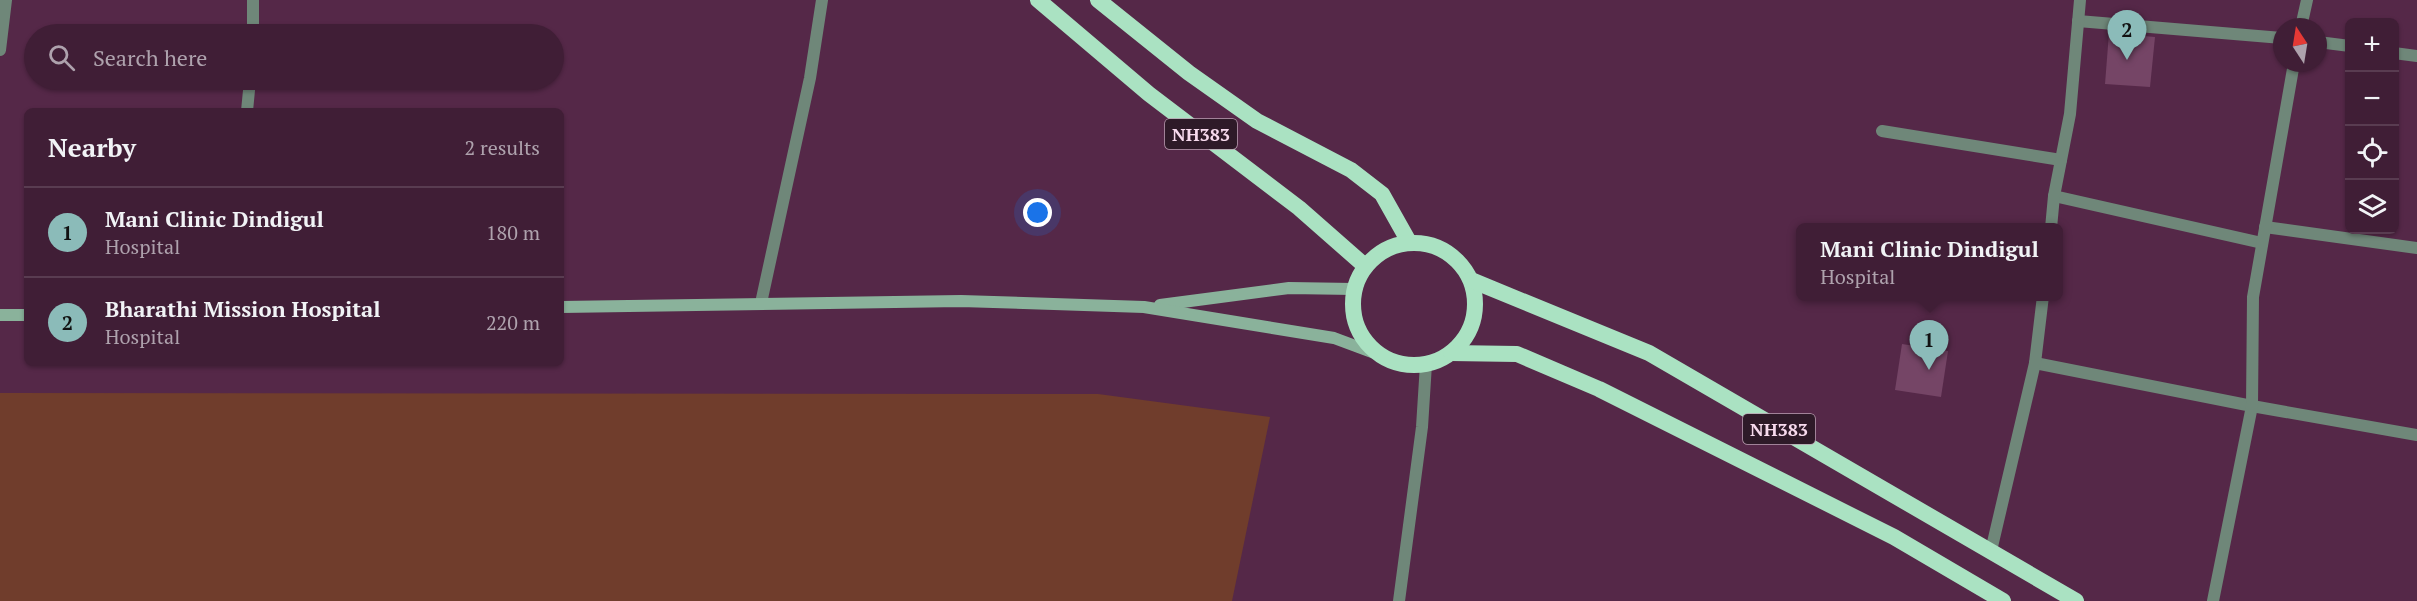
<!DOCTYPE html>
<meta charset="utf-8">
<style>
:root{--surface:#401e36;--page:#4b2b42;--text:#f1f3f6;--muted:#aea2ad;--line:#593c51;--accent:#8bbbb9}
body{margin:0;font-family:"PT Serif",serif;background:var(--page);color:var(--text)}
.controls{position:absolute;right:18px;top:18px;display:grid;overflow:hidden;border-radius:9px;box-shadow:0 2px 4px #0004}
.controls button{width:54px;height:54px;display:grid;place-items:center;padding:0;border:0;border-bottom:2px solid var(--line);background:var(--surface);color:var(--text);font:30px sans-serif}
.compass{position:absolute;left:2273px;top:18px;width:54px;height:54px;border-radius:50%;background:var(--surface);box-shadow:0 2px 4px #0004;rotate:348deg}
.you{position:absolute;left:1038px;top:213px;width:21px;height:21px;margin:-15px;border:4px solid #fff;border-radius:50%;background:#1a73e8;box-shadow:0 0 0 9px #1a73e833}
.badge{display:grid;place-items:center;width:39px;height:39px;border-radius:50%;background:var(--accent);color:#111;font-size:20px;font-weight:700}
.pin{position:absolute;translate:-50% -50px;filter:drop-shadow(0 2px 3px #0008)}
.pin::after{content:'';position:absolute;top:32px;width:21px;height:18px;background:inherit;clip-path:polygon(0 0,100% 0,50% 100%)}
.popup{position:absolute;left:1796px;top:223px;width:267px;height:78px;box-sizing:border-box;display:grid;place-content:center;border-radius:9px;background:var(--surface);filter:drop-shadow(0 2px 4px #0005);font-size:20px;white-space:nowrap;color:var(--muted)}
.popup b{font-size:22px;color:var(--text)}
.popup::after{content:'';position:absolute;left:50%;top:100%;margin-left:-12px;border:12px solid transparent;border-top-color:var(--surface)}
.list{margin:0;padding:0;list-style:none}
h2{display:flex;justify-content:space-between;align-items:center;height:78px;margin:0;padding:0 24px;font-size:26px}
h2 small{font-size:20px;font-weight:400;color:var(--muted)}
.list li{display:grid;grid-template-columns:39px 1fr auto;gap:18px;align-items:center;box-sizing:border-box;height:90px;padding:0 24px;border-top:2px solid var(--line)}
.list b{display:block;font-size:22px;white-space:nowrap}
.list p{margin:0;font-size:20px;white-space:nowrap;color:var(--muted)}
.list em{font-size:20px;font-style:normal;color:var(--muted)}
.icon{flex:none;width:33px;height:33px;fill:none;stroke:currentColor;stroke-width:2;stroke-linecap:round;stroke-linejoin:round}
.map{position:relative;flex:none;width:2417px;height:601px;overflow:hidden}
.search{position:absolute;background:var(--surface);box-shadow:0 2px 4px #0004;left:24px;top:24px;width:540px;height:66px;display:flex;align-items:center;gap:15px;box-sizing:border-box;padding:0 21px;border-radius:33px;color:var(--muted);font-size:22px}
.panel{position:absolute;background:var(--surface);box-shadow:0 2px 4px #0004;left:24px;top:108px;width:540px;height:258px;border-radius:9px}
.map>svg:first-child{display:block}
.green{fill:#703d2c}
.building{fill:#754566}
.lines{fill:none;stroke-linecap:round;stroke-linejoin:round}
.minor{stroke:#6f8779;stroke-width:12}
.secondary{stroke:#8ab29b;stroke-width:12}
.trunk{stroke:#aae2c2;stroke-width:16}
.labels{text-anchor:middle;dominant-baseline:central;stroke-width:4.5;stroke-linejoin:round;paint-order:stroke}
.shield{fill:#2e1a28;stroke:#bba0b2;stroke-width:1.5}
.shield-label{font-size:18px;font-weight:bold;fill:#f7daed}
</style>
<div class="map">
<svg width="2417" height="601" viewBox="0 0 2417 601">
<rect width="100%" height="100%" fill="#552848"/>
<path class="green" d="M0,393L1098,394L1270,417L1232,601H0Z"/>
<g class="building">
<path d="M2109,33L2155,37L2150,87L2105,84Z"/>
<path d="M1902,344L1948,351L1941,397L1895,390Z"/>
</g>
<g class="lines">
<g class="minor">
<path d="M2078,21L2282,38"/>
<path d="M2301,27L2307,0"/>
<path d="M253,34V0"/>
<path d="M2318,42L2350,46"/>
<path d="M0,50L6,0"/>
<path d="M2394,53L2417,56"/>
<path d="M251,80L371,82"/>
<path d="M247,111L250,80"/>
<path d="M1882,131L2061,160"/>
<path d="M2054,196L2262,243"/>
<path d="M2265,227L2417,248"/>
<path d="M2051,228L2054,196L2070,114L2080,0"/>
<path d="M761,303L810,78L822,0"/>
<path d="M2035,363L2252,406L2417,435"/>
<path d="M1991,551L2035,363L2043,296"/>
<path d="M1399,601L1422,427L1426,364"/>
<path d="M2213,601L2252,406L2253,297L2294,63"/>
</g>
<g class="secondary">
<path d="M1160,305L1289,288L1354,289"/>
<path d="M561,307L961,301L1144,307L1334,338L1385,357"/>
<path d="M0,315H27"/>
</g>
<g class="trunk">
<path d="M1038,0L1149,94L1299,208L1365,266"/>
<path d="M1098,0L1189,73L1257,121L1351,170L1382,194L1409,242"/>
<circle cx="1414" cy="304" r="61"/>
<path d="M1471,280L1649,353L2076,601"/>
<path d="M1451,353L1517,354L1599,389L1894,537L2003,601"/>
</g>
</g>
<g class="labels">
<g class="shield">
<rect x="1165" y="119" width="72" height="30" rx="4.5"/>
<rect x="1743" y="414" width="72" height="30" rx="4.5"/>
</g>
<g class="shield-label">
<text x="1201" y="134">NH383</text>
<text x="1779" y="429">NH383</text>
</g>
</g>
</svg>
<div class="controls">
<button>+</button>
<button>−</button>
<button><svg class="icon" aria-label="locate" viewBox="0 0 24 24"><circle cx="12" cy="12" r="6"/><path d="M12 2v4M12 18v4M2 12h4M18 12h4"/></svg></button>
<button><svg class="icon" aria-label="layers" viewBox="0 0 24 24"><path d="M12 4l9 5-9 5-9-5zM3 14l9 5 9-5"/></svg></button>
</div>
<svg class="compass" viewBox="-18 -18 36 36"><path d="M0-13l5 13h-10z" fill="#e53935"/><path d="M0 13l5-13h-10z" fill="#aea2ad"/></svg>
<div class="you"></div>
<div class="pin badge" style="left:1929px;top:370px">1</div>
<div class="popup"><b>Mani Clinic Dindigul</b>Hospital</div>
<div class="pin badge" style="left:2127px;top:60px">2</div>
<div class="search"><svg class="icon" aria-label="search" viewBox="0 0 24 24"><circle cx="10" cy="10" r="6"/><path d="M15 15l6 6"/></svg>Search here</div>
<section class="panel">
<h2>Nearby<small>2 results</small></h2>
<ul class="list">
<li><span class="badge">1</span><div><b>Mani Clinic Dindigul</b><p>Hospital</p></div><em>180 m</em></li>
<li><span class="badge">2</span><div><b>Bharathi Mission Hospital</b><p>Hospital</p></div><em>220 m</em></li>
</ul>
</section>
</div>
